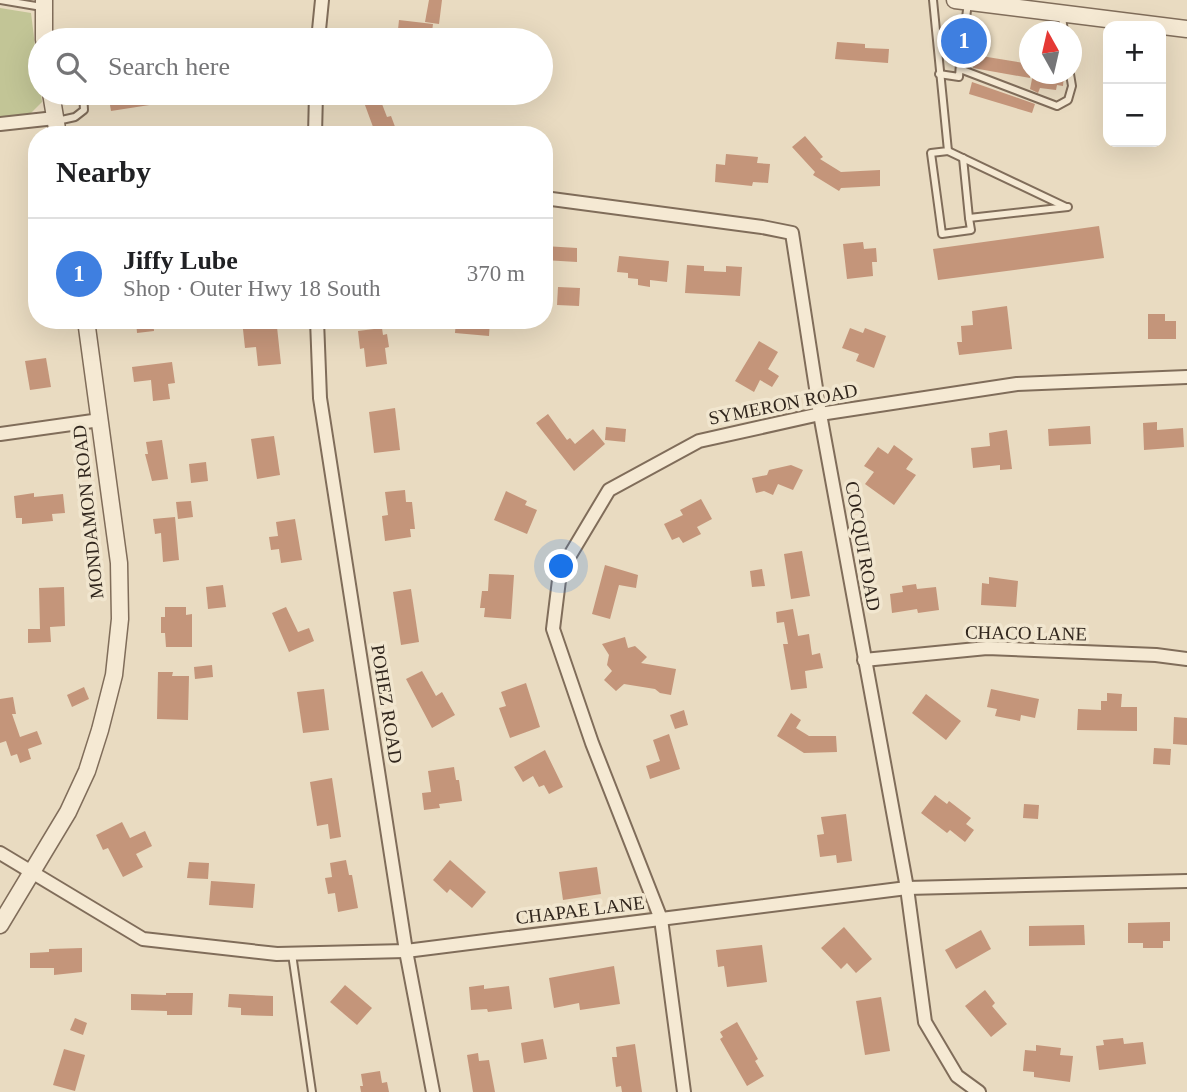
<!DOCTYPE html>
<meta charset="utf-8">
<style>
:root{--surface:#fff;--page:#f2f2f2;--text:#202124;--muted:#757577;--line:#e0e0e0;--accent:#0b8043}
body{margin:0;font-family:Georgia,serif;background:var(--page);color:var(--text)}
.controls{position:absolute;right:21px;top:21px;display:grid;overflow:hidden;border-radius:14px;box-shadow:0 7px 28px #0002}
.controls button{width:63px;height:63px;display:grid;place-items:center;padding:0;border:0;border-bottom:2px solid var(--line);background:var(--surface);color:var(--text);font:35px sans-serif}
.compass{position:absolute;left:1019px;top:21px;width:63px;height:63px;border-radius:50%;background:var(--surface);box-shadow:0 7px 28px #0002;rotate:352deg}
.you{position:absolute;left:562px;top:567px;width:24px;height:24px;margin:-18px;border:5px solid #fff;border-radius:50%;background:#1a73e8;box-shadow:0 0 0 10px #1a73e833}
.badge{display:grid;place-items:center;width:46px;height:46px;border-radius:50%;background:var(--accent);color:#fff;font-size:23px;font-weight:700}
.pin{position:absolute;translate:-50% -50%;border:4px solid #fff;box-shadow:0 2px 7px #0006}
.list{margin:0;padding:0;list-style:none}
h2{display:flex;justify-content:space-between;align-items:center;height:91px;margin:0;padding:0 28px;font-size:30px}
h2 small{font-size:23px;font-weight:400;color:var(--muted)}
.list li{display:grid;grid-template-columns:46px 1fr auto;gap:21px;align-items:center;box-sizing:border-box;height:112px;padding:0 28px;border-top:2px solid var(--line)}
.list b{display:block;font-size:26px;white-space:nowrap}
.list p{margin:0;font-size:23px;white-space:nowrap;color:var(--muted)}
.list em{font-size:23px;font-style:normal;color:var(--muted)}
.icon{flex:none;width:38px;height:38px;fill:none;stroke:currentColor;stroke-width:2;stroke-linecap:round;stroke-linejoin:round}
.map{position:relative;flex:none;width:1187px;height:1092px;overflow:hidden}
.search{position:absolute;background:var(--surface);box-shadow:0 7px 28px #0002;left:28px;top:28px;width:525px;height:77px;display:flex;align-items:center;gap:18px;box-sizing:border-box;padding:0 24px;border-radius:38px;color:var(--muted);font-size:26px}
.panel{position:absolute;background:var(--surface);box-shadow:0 7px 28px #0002;left:28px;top:126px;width:525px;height:203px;border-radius:28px}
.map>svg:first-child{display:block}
.green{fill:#c2c596}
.building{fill:#c4957a}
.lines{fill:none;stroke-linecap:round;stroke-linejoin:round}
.service-casing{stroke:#806d5a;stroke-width:10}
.minor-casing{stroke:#806d5a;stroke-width:16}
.tertiary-casing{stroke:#806d5a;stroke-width:19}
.service{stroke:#f5e9d3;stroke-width:6}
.minor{stroke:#f5e9d3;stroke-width:12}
.tertiary{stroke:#f5e9d3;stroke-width:16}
.labels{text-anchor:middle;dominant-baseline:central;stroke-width:7;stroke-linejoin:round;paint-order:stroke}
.street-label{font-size:19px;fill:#31261d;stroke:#f1e6cf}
</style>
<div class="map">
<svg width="1187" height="1092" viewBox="0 0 1187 1092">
<rect width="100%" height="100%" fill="#e9dbc1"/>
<path class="green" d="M0,8L31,13L42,102L31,113L0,118Z"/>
<g class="building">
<path d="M429,0H442L439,24L425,22Z"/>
<path d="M399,20L433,24L431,40L397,39Z"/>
<path d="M952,31L958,32L964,38L970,33L977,34L975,51L967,50L962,43L955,48L950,47Z"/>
<path d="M837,42L865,44V48L889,49L888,63L835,59Z"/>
<path d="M975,55L1030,64V78L973,68Z"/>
<path d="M1033,74H1064L1063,86L1057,85L1056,90L1040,88L1038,93L1030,89Z"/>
<path d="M972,82L1035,104L1032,113L969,94Z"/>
<path d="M108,93H155L156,104L111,111Z"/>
<path d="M374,93L378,105L382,104L387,117L391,116L397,132L388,135H376L362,97Z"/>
<path d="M805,136L823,157L820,159L841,172L880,170V186L841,188L839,191L813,175L815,172L792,147Z"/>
<path d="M726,154L758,157L757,163L770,164L768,183L753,182L752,186L715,182L716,164L725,165Z"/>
<path d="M1099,226L1104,258L938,280L933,249Z"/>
<path d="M863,242L864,249L876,248L877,262H872L873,276L847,279L843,244Z"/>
<path d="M544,246L577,248V262L544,260Z"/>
<path d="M619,256L669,261L667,282L650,280V287L638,285V279L628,278V273L617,272Z"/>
<path d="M687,265L704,266V271L726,272V266L742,267L740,296L685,293Z"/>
<path d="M558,287L580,288L579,306L557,305Z"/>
<path d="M1007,306L1012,349L959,355L957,342H962L961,326L973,325L972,311Z"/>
<path d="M1148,314H1165V321H1176V339H1148Z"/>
<path d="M136,320H153L154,331L137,333Z"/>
<path d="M242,320H261L262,328L277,327L281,364L258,366L256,347L245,348Z"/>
<path d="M456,320H490L489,336L455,333Z"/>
<path d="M382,328L383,335L387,334L389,347L385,348L387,364L366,367L364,348L360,349L358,331Z"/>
<path d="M850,328L863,333L865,328L886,336L874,368L856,361L859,354L842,348Z"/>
<path d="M759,341L778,352L768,369L779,376L772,387L760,380L754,392L735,381Z"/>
<path d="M46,358L51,387L30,390L25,361Z"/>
<path d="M172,362L175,383L168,384L170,399L153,401L151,380L134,382L132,367Z"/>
<path d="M395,408L400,450L374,453L369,412Z"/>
<path d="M548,414L567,440L570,438L575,444L593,429L605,444L574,471L536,423Z"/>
<path d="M1157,422V430L1183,428L1184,447L1144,450L1143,423Z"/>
<path d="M1090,426L1091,444L1049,446L1048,429Z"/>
<path d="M606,427L626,429L625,442L605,440Z"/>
<path d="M1007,430L1012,469L1000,470V465L973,468L971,448L990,446L989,433Z"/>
<path d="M274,436L280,475L257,479L251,439Z"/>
<path d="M162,440L168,479L152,481L145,454H148L146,442Z"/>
<path d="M894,445L913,459L906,469L916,475L894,505L865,484L874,472L864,466L878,447L888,454Z"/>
<path d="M206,462L208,481L191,483L189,464Z"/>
<path d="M791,465L803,470L793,490L778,484L773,495L764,491L756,493L752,478L767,475L769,470Z"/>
<path d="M405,490L406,502H412L415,529H410L411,537L385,541L382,516L388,515L385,492Z"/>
<path d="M506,491L527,501L525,505L537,510L527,534L494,520Z"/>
<path d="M34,493V497L63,494L65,513L52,514L53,521L22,524V518H16L14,496Z"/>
<path d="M701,499L712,519L697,527L701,534L683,543L679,537L672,540L664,524L683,515L680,510Z"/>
<path d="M191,501L193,517L178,519L176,502Z"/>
<path d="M175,517L179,560L163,562L161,533L155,534L153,519Z"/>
<path d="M295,519L302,560L281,563L279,549L271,550L269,537L278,536L276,522Z"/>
<path d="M802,551L810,596L791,599L784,554Z"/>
<path d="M605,565L638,575L636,588L619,585L610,619L592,614Z"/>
<path d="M762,569L765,586L752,587L750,571Z"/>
<path d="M489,574L514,575L511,619L484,617L485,608H480L482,591H488Z"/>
<path d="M989,577L1018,581L1016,607L981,605L982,583L989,584Z"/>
<path d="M916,584L917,589L936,587L939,610L918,613L917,609L892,613L890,594L903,592L902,586Z"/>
<path d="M223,585L226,607L208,609L206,587Z"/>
<path d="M64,587L65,626L50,627L51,642L28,643V629H40L39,588Z"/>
<path d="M411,589L419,642L401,645L393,592Z"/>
<path d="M165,607H186V615L192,614V647H166L165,633H161V617H165Z"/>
<path d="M286,607L298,632L309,628L314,641L289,652L272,613Z"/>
<path d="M793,609L798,636L809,634L812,655L820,653L823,668L805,671L807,688L791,690L783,644H788L784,622L777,623L776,612Z"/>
<path d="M625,637L628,648L635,646L647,657L641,663L676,669L671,695L660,693L655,689L624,684L616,691L604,680L612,671L607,665L609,655L602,644Z"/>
<path d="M212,665L213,677L195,679L194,667Z"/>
<path d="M422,671L436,696L442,692L455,715L432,728L406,679Z"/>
<path d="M158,672H173L172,676H189L188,720L157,719Z"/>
<path d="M526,683L540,727L510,738L499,708L506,706L501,692Z"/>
<path d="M84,687L89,699L72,707L67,695Z"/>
<path d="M324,689L329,730L303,733L297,692Z"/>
<path d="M991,689L1039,699L1035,718L1021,715L1020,721L995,716L997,709L987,707Z"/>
<path d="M1107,693L1122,694L1121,707H1137V731L1077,730L1078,709L1101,710V701H1107Z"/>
<path d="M926,694L961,721L946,740L912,713Z"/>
<path d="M13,697L16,714H12L20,737L37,731L42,744L28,749L31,759L20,763L17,754L11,756L6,741L0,743V699Z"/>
<path d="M684,710L688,725L675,729L670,715Z"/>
<path d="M791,713L801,720L796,728L809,736H836L837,752L804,753L777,736Z"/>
<path d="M1174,717L1187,718V745L1173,744Z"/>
<path d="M669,734L680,769L650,779L646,766L660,761L653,740Z"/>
<path d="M1154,748L1171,749L1170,765L1153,764Z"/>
<path d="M545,750L563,787L549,794L544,785L539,787L533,776L523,782L514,767Z"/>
<path d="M454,767L456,780H459L462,801L439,804L440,808L424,810L422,793L431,792L428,771Z"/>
<path d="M332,778L341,837L330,839L328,824L317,826L310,782Z"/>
<path d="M935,795L947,804L949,801L971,818L966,824L974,830L965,842L950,830L947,833L921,813Z"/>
<path d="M1024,804L1039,805L1038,819L1023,818Z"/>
<path d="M846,814L852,861L837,863L836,855L820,857L817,835L824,834L821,817Z"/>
<path d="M122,822L130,838L145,831L152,846L136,854L143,867L123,877L108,848L103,850L96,835Z"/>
<path d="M346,860L349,875H352L358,908L338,912L335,893L328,894L325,878L332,877L330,863Z"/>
<path d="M450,860L486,892L472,908L450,889L447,893L433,880Z"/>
<path d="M189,862L209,863L208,879L187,878Z"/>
<path d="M597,867L601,894L563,900L559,872Z"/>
<path d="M211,881L255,884L253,908L209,905Z"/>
<path d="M1170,922V941H1163V948H1143V943H1128V923Z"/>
<path d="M1084,925L1085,945L1029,946V926Z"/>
<path d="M844,927L872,959L856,973L847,963L841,969L821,948Z"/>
<path d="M981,930L991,949L956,969L945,950Z"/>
<path d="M762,945L767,982L727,987L724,966L718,967L716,950Z"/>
<path d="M82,948V972L54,975V968H30V953L49,952V949Z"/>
<path d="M614,966L620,1004L580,1010L579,1003L554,1008L549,978Z"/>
<path d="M345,985L372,1008L357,1025L330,1002Z"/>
<path d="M484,985V989L509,986L512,1009L488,1012L487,1009L471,1010L469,987Z"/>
<path d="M985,990L995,1003L992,1006L1007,1024L991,1037L965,1006Z"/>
<path d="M166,993H193L192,1015H167V1011L131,1010V994L166,995Z"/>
<path d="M229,994L273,996V1016L241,1015V1008L228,1007Z"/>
<path d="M881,997L890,1051L865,1055L856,1001Z"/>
<path d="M75,1018L87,1023L83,1035L70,1030Z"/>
<path d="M737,1022L758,1059L755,1061L764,1076L747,1086L720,1039L723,1037L720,1032Z"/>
<path d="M1123,1038L1124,1044L1143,1042L1146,1064L1099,1070L1096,1046L1104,1045L1103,1040Z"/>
<path d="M543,1039L547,1059L524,1063L521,1043Z"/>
<path d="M635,1044L642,1092H622L621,1086L616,1087L612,1057H617L616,1047Z"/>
<path d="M1036,1045L1061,1048L1060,1055L1073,1056L1070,1082L1034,1077V1072L1023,1071L1025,1050L1036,1051Z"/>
<path d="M64,1049L85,1055L75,1091L53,1085Z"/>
<path d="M478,1053L479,1061L489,1060L495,1092H473L467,1055Z"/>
<path d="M380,1071L382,1083L387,1082L389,1092H361L360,1086H363L361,1074Z"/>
</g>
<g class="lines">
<defs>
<g id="service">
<path d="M0,0L42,7"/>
<path d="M933,0L948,151L931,153L942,234L971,230L969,218L1068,207"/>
<path d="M1062,16L1064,32"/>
<path d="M964,32L968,3"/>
<path d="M960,69L1057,106L1068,100L1072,86L1070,74"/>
<path d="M939,74L959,77L961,49"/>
<path d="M57,121L75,117L84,110L83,93"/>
<path d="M948,151L1066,207"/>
<path d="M963,158L969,218"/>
<path d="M292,954L312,1092"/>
</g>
<g id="minor">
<path d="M318,40L322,0"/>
<path d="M0,124L55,118"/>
<path d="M315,135L316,93"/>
<path d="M544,198L762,227L792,233L820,414L907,888L925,1022L957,1076L979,1092"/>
<path d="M317,320L320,398L406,951L433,1092"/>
<path d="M0,434L100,420"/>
<path d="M864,660L987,648L1156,655L1187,659"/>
<path d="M0,853L143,939L277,954L406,951L907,888L1187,881"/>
<path d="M684,1092L661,919L592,743L553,629L560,572L609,490L699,441L820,414L1017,384L1187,377"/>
</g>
<g id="tertiary">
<path d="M44,0V40"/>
<path d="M955,0L1187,29"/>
<path d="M51,93L58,135"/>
<path d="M0,925L68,812L87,771L100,730L114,675L120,619L119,563L86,320"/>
</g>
</defs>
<use href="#service" class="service-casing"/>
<use href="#minor" class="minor-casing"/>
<use href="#tertiary" class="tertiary-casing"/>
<use href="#service" class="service"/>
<use href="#minor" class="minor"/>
<use href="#tertiary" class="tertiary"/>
</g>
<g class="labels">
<g class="street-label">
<text transform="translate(783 404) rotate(-11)">SYMERON ROAD</text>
<text transform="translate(88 512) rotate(-96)">MONDAMON ROAD</text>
<text transform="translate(863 546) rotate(80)">COCQUI ROAD</text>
<text transform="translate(1026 633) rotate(1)">CHACO LANE</text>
<text transform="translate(387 704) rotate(81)">POHEZ ROAD</text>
<text transform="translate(580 910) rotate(-7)">CHAPAE LANE</text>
</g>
</g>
</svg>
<div class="controls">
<button>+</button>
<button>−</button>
</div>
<svg class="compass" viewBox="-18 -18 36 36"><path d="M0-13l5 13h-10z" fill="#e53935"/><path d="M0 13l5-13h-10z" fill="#757577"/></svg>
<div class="you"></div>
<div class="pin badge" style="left:964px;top:41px;background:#3f7fe0">1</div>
<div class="search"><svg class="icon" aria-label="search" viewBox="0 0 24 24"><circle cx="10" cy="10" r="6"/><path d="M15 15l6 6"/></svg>Search here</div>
<section class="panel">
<h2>Nearby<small></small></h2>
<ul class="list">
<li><span class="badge" style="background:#3f7fe0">1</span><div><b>Jiffy Lube</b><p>Shop · Outer Hwy 18 South</p></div><em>370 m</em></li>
</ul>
</section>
</div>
